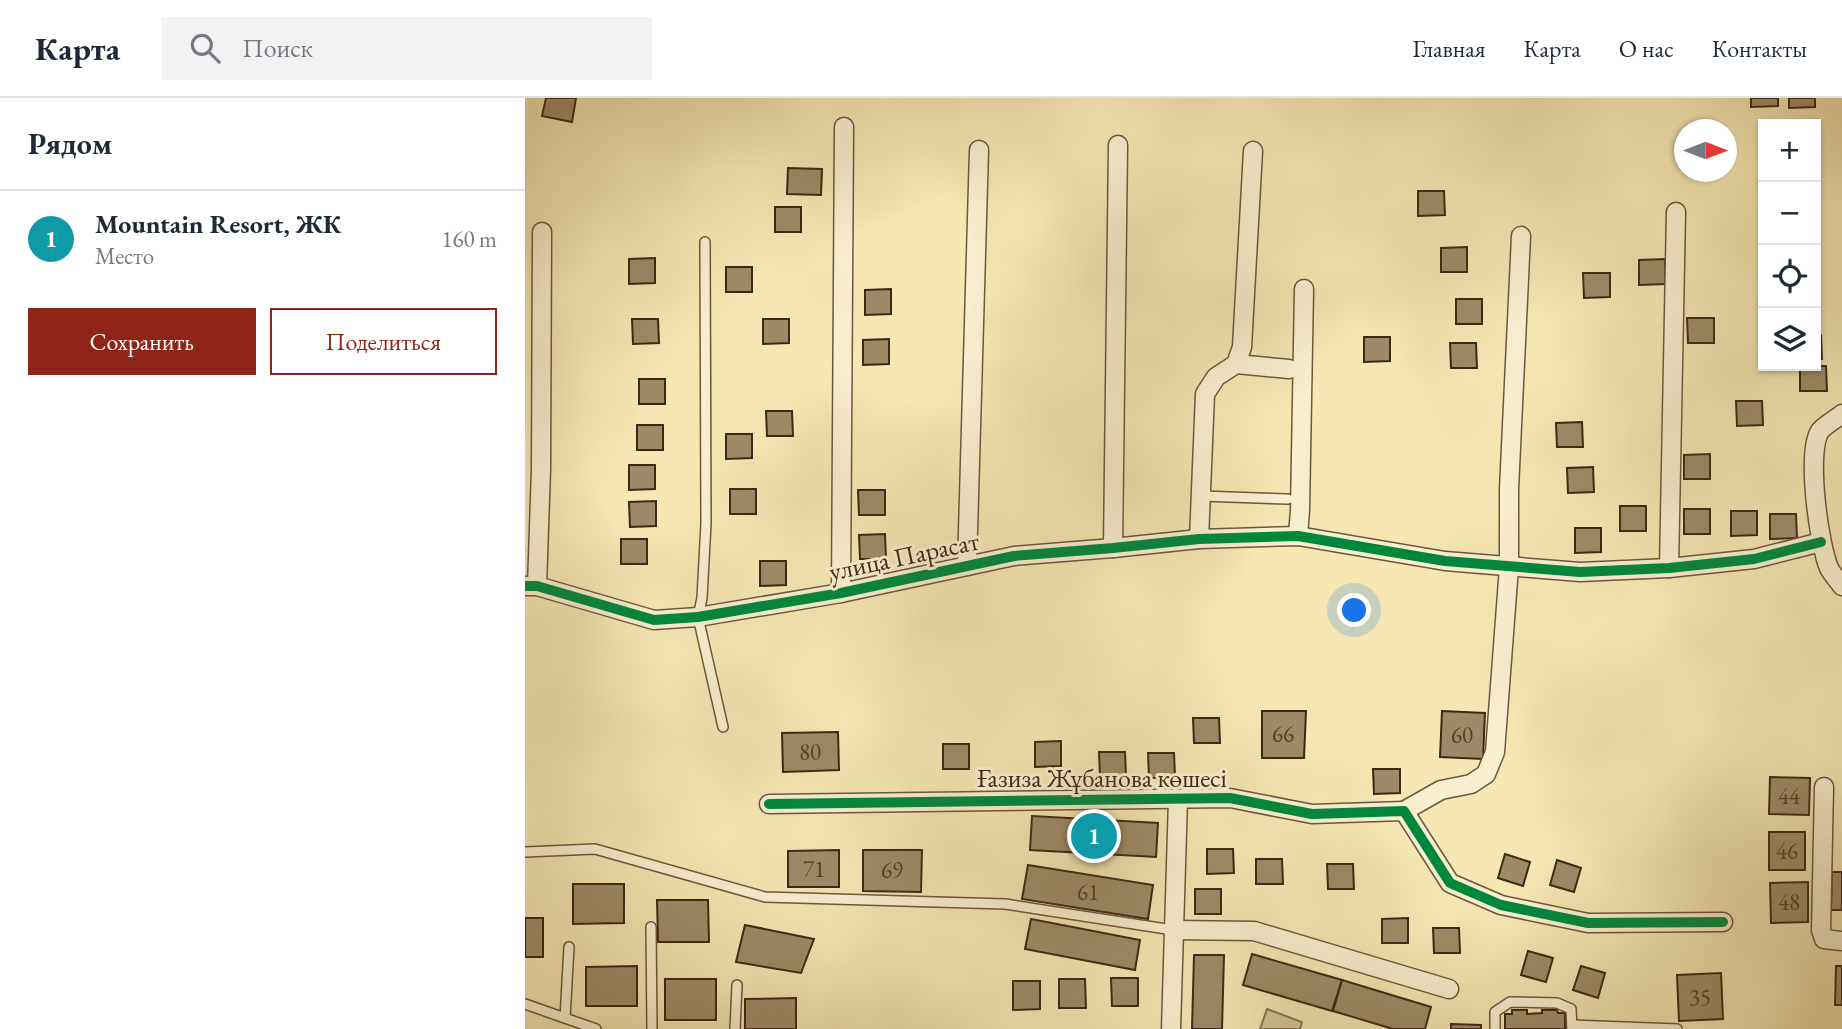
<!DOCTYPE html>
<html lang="ru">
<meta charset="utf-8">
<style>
:root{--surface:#fff;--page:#f2f2f3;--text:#1f2937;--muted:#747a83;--line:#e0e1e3;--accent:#8f2418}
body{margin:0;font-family:"EB Garamond",serif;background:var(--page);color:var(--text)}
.controls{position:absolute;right:21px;top:21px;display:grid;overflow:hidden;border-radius:0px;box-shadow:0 2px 5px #0004}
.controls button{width:63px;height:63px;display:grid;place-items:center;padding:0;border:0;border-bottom:2px solid var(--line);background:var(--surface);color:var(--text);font:35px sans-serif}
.compass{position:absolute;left:1149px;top:21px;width:63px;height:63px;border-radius:50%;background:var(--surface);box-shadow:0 2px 5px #0004;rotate:90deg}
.you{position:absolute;left:830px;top:513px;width:24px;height:24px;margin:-18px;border:5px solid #fff;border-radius:50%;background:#1a73e8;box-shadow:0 0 0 10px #1a73e833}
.badge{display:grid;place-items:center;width:46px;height:46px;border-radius:50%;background:var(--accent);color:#fff;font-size:23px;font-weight:700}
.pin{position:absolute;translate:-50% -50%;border:4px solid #fff;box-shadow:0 2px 7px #0006}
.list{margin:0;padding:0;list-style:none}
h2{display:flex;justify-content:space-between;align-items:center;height:91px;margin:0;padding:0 28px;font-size:30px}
h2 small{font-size:23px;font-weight:400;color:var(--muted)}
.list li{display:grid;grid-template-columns:46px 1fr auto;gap:21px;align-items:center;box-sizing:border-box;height:98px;padding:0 28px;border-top:2px solid var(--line)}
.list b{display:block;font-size:26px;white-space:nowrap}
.list p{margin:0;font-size:23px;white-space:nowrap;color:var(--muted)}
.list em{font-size:23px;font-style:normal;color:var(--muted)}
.actions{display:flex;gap:14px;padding:21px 28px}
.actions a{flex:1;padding:16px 0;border:2px solid var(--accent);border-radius:0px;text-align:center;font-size:24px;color:var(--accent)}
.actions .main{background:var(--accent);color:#fff}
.icon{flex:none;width:38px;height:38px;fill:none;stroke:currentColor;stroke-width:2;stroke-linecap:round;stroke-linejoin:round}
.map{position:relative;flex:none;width:1317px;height:931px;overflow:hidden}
header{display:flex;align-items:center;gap:42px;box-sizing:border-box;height:98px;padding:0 35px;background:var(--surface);border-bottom:2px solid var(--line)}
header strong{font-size:33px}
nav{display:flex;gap:38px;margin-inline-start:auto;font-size:24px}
.search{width:490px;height:63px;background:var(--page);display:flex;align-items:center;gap:18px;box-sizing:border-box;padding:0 24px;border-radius:0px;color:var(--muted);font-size:26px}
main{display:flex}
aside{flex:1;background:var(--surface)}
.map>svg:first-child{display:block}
.green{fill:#d6c698;stroke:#8b7656;stroke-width:2}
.building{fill:#9e8a67;stroke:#402714;stroke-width:2}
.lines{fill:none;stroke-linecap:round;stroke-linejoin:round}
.lane-casing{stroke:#6d573c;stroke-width:12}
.street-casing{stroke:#6d573c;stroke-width:21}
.lane{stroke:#f8efce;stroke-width:9}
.street{stroke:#f8efce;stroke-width:18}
.cycleway-casing{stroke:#f8efce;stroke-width:15}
.cycleway{stroke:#00873e;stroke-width:10}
.labels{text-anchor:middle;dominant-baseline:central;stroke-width:6;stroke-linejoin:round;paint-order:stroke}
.number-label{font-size:23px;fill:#584029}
.street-label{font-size:26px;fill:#402714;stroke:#f8efce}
</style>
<header>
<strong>Карта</strong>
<div class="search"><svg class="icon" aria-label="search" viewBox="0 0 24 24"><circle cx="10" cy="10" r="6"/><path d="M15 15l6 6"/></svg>Поиск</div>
<nav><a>Главная</a><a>Карта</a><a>О нас</a><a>Контакты</a></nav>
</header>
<main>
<aside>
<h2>Рядом<small></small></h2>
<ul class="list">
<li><span class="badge" style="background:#0f9aa8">1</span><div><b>Mountain Resort, ЖК</b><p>Место</p></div><em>160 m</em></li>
</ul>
<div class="actions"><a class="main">Сохранить</a><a>Поделиться</a></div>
</aside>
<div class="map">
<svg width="1317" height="931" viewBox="0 0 1317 931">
<rect width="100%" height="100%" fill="#f5e6b3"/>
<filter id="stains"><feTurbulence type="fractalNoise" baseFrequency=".00286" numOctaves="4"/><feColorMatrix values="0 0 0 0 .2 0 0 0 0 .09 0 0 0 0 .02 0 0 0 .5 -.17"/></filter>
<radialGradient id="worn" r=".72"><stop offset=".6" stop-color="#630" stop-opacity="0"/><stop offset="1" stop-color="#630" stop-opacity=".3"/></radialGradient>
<path class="green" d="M742,911L777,924L775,931H735Z"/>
<g class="building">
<path d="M21,0H51L47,24L17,18Z"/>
<path d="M1226,0H1253V8L1226,9Z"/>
<path d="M1264,0H1290V9L1264,10Z"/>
<path d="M263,70L297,71L296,97L262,96Z"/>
<path d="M893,93H919L920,117L893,118Z"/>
<rect x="250" y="109" width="26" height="25"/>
<path d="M942,149V174H916V150Z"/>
<path d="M130,160V185L104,186V161Z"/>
<path d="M1140,161V186L1114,187V162Z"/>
<rect x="201" y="169" width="26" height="25"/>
<path d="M1058,175H1085V199L1059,200Z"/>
<path d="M366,191V216L340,217V192Z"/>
<rect x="931" y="201" width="26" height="25"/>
<path d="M1162,220H1189V245H1163Z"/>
<path d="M107,221H133L134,245L108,246Z"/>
<path d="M238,221H264V245L238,246Z"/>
<path d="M1291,237H1296L1297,261L1291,262Z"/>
<path d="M839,239H865V263L839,264Z"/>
<path d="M364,241V266L338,267V242Z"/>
<path d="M925,245H951L952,270H926Z"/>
<path d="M1275,268H1301L1302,293H1275Z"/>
<rect x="114" y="281" width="26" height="25"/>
<path d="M1211,303H1237L1238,327L1212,328Z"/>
<path d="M241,313H267L268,338H242Z"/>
<path d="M1057,324L1058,349H1032L1031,325Z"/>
<rect x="112" y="327" width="26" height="25"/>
<path d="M201,336H227V360L201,361Z"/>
<path d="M1185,356V381H1159V357Z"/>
<path d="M104,367H130V391L104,392Z"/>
<path d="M1068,369L1069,394L1043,395L1042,370Z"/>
<rect x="205" y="391" width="26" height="25"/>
<path d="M333,392H360V417H334Z"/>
<path d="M131,403V428L105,429L104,404Z"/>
<rect x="1095" y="408" width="26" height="25"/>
<rect x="1159" y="411" width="26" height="25"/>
<path d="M1206,413H1232V437L1206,438Z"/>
<path d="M1245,416H1271L1272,440L1245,441Z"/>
<path d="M1050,430H1076V454L1050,455Z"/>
<path d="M360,436L361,461H335L334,437Z"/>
<rect x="96" y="441" width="26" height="25"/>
<path d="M235,463H261V487L235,488Z"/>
<path d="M737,613H781L779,660H737Z"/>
<path d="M917,613L960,615L958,661L915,659Z"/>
<path d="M668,620H694L695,645H669Z"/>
<path d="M313,634L314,672L258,674L257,635Z"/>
<path d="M536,643V668L510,669V644Z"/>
<rect x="418" y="646" width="26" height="25"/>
<path d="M574,654H600L601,679H575Z"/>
<path d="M623,655H649L650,679L624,680Z"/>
<path d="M848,671H875V695L849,696Z"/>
<path d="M1245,679L1285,680L1284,717L1244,716Z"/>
<path d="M507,718L633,725L631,759L505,752Z"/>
<rect x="1244" y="734" width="36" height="38"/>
<path d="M682,751H708L709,775L682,776Z"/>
<path d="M314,752V789H263V753Z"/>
<path d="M338,752H397L396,794L338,793Z"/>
<path d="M980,756L1005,764L998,788L973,780Z"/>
<path d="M731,761H757L758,786H731Z"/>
<path d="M1032,762L1056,770L1049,794L1025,787Z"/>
<path d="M802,766H828L829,791H803Z"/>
<path d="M503,767L628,787L623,821L497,801Z"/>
<path d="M1307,774H1317V812H1306Z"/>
<path d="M1283,784V824L1246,825L1245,785Z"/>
<path d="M48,786H99V825L48,826Z"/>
<rect x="670" y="791" width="26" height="25"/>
<path d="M132,802H183L184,844H133Z"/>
<rect x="0" y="820" width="18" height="39"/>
<path d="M883,820V845H857V821Z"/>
<path d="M506,821L615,842L610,872L500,851Z"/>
<path d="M220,827L289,841L276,875L211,864Z"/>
<path d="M908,830H934L935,855H909Z"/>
<path d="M1003,853L1028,860L1021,884L996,877Z"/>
<path d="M727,856L817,882L807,913L718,887Z"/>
<path d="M669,857H699L697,931H667Z"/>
<path d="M112,868V908H61V869Z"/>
<path d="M1056,868L1080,875L1073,900L1048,892Z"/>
<path d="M1311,868H1317V907H1310Z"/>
<path d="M1196,875L1198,921L1154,923L1152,877Z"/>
<path d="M586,880H613V908H587Z"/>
<rect x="140" y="881" width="51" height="41"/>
<path d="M534,881H560L561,910H534Z"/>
<path d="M817,882L906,909L900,931H868L808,913Z"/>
<path d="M488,883H515V911L488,912Z"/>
<path d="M271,900V931H220V901Z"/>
<path d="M987,912H1002V916L1017,915V912H1032L1033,915H1040V931H980V916H987Z"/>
<path d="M926,926L956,927V931H926Z"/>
</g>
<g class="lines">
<defs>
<g id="lane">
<path d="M180,144L181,425L177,500L173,519L198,629"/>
<path d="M676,398L763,401"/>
<path d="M0,754L70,751L240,799L480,806L648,832"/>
<path d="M126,829L127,931"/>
<path d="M0,906L71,931"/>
<path d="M40,920L44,849"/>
<path d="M1047,927L1152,931"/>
<path d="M210,931L212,887"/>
<path d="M970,931V914L985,904L1032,905L1046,911L1047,931"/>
</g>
<g id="street">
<path d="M711,266L764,271"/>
<path d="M1317,316C1311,321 1300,327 1295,333C1281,354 1294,447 1304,470C1307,476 1313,482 1317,488"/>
<path d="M773,438L775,412L779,191"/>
<path d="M674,441L680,296L691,279L711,266L717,249L728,53"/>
<path d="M588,450L593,47"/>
<path d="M442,468L454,52"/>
<path d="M1144,470L1151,114"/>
<path d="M0,488H12L129,522L173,519L316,495L489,458L588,450L674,441L773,438L920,463L1055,474L1144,470L1229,461L1296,444"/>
<path d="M12,488L16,371L17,134"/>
<path d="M316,495L319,29"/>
<path d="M1299,689L1296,832L1299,841L1317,843"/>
<path d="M244,706L705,700L787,716L879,713L925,785L976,807L1063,825L1198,824"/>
<path d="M879,713L916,692L946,686L961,676L970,654L984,469V391L996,138"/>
<path d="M648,832L729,833L924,891"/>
<path d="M646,931L653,701"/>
</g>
</defs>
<use href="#lane" class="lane-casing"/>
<use href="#street" class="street-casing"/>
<use href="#lane" class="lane"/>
<use href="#street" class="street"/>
<defs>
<g id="cycleway">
<path d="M0,488H12L129,522L173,519L316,495L489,458L588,450L674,441L773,438L920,463L1055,474L1144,470L1229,461L1296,444"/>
<path d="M244,706L705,700L787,716L879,713L925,785L976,807L1063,825L1198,824"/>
</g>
</defs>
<use href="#cycleway" class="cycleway-casing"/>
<use href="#cycleway" class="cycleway"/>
</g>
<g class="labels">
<g class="number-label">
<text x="758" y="636">66</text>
<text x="937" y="637">60</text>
<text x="285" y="654">80</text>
<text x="1264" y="698">44</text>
<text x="1262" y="753">46</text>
<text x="289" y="771">71</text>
<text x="367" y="772">69</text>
<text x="563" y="794">61</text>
<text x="1264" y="804">48</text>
<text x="1175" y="899">35</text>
</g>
<g class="street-label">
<text transform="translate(379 458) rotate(-12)">улица Парасат</text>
<text x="577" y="680">Ғазиза Жұбанова көшесі</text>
</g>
</g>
<rect width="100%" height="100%" filter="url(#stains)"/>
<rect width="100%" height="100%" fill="url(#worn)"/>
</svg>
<div class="controls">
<button>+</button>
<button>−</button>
<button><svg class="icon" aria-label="locate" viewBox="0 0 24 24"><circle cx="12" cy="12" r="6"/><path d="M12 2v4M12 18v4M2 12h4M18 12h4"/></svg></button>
<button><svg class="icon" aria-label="layers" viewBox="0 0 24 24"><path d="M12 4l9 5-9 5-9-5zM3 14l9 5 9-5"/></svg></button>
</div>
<svg class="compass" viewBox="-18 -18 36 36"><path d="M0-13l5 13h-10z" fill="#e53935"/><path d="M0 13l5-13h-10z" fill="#747a83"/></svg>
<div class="you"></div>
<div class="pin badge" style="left:569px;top:738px;background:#0f9aa8">1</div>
</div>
</main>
